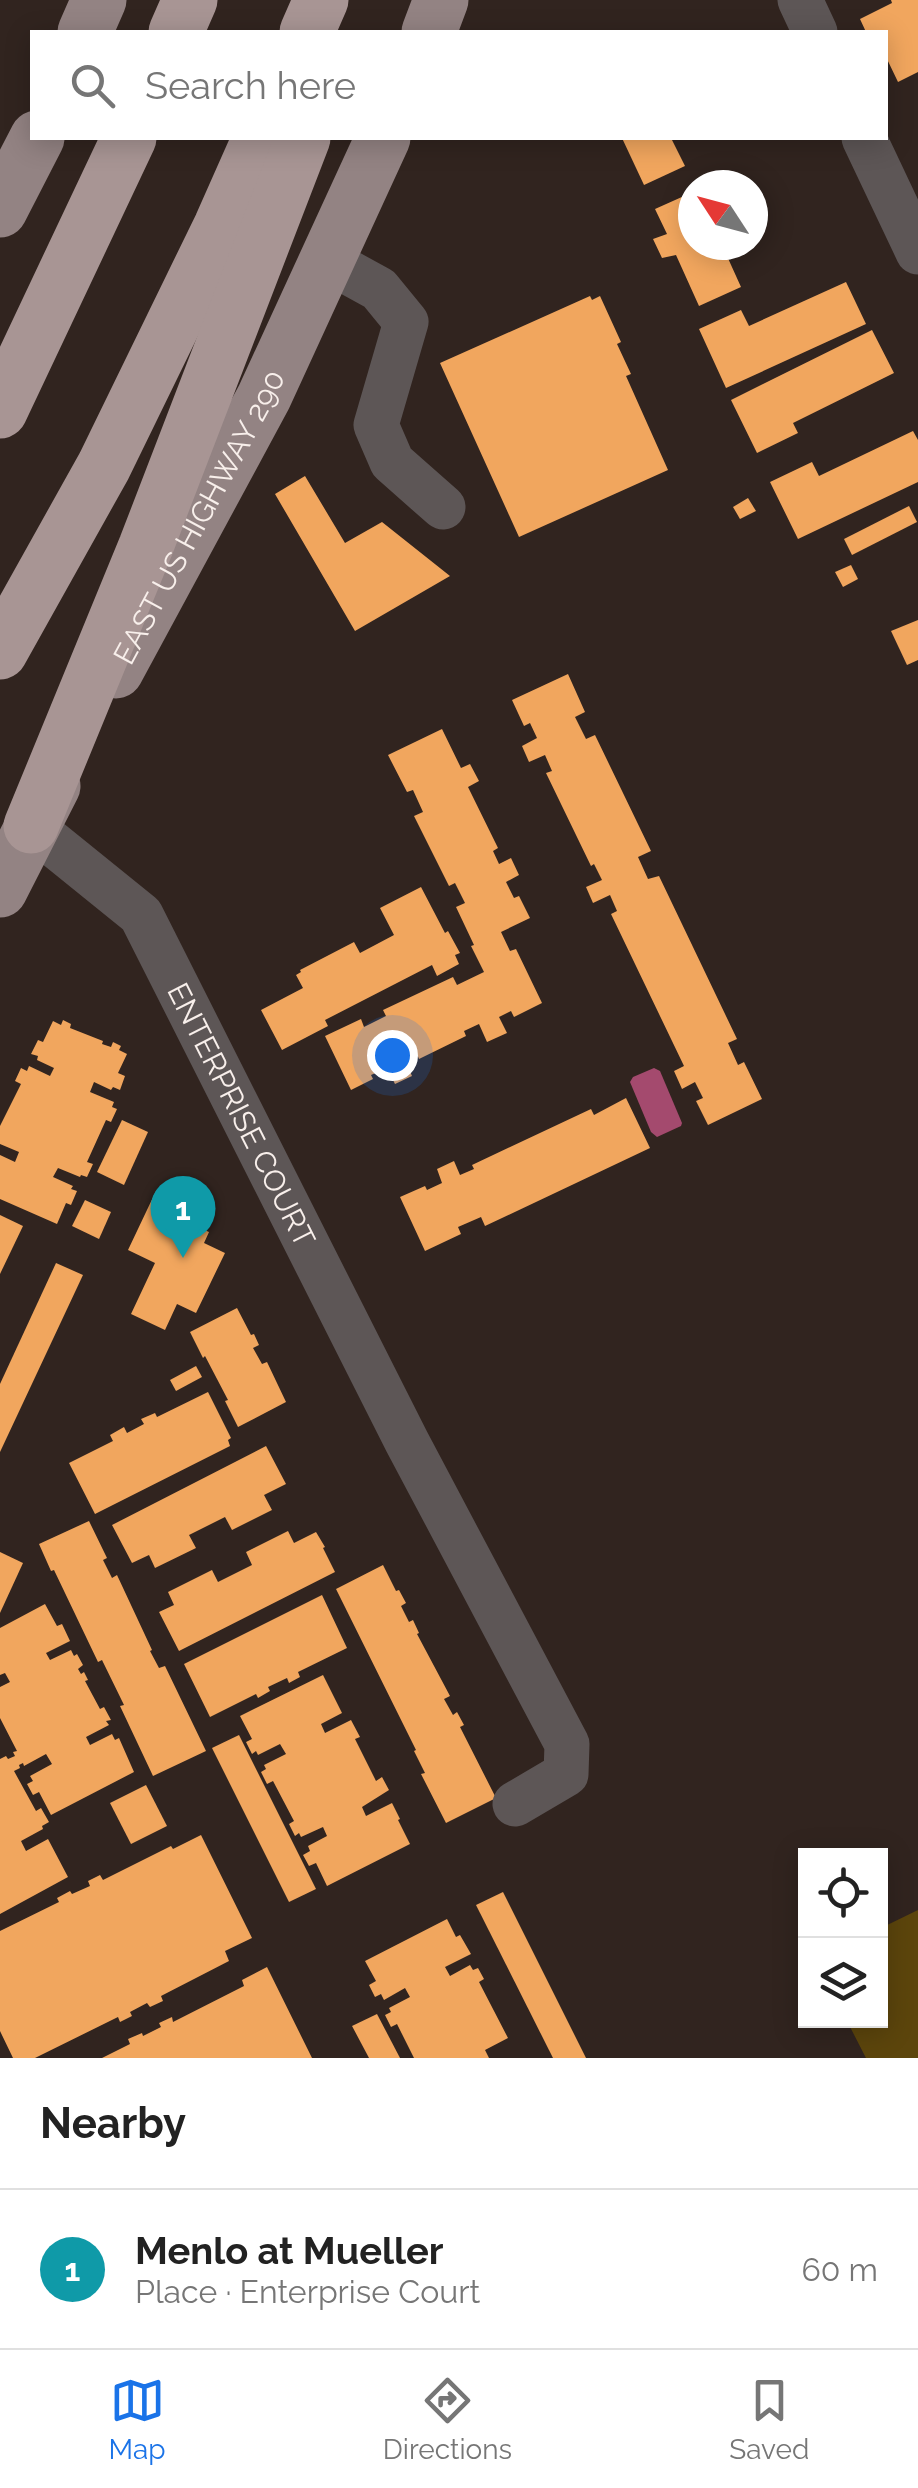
<!DOCTYPE html>
<meta charset="utf-8">
<style>
:root{--surface:#fff;--page:#f2f2f2;--text:#222;--muted:#767676;--line:#e0e0e0;--accent:#1a73e8}
body{margin:0;font-family:Raleway,sans-serif;background:var(--page);color:var(--text)}
.controls{position:absolute;right:30px;bottom:30px;display:grid;overflow:hidden;border-radius:0px;box-shadow:0 5px 25px #0003}
.controls button{width:90px;height:90px;display:grid;place-items:center;padding:0;border:0;border-bottom:2px solid var(--line);background:var(--surface);color:var(--text);font:50px sans-serif}
.compass{position:absolute;left:678px;top:170px;width:90px;height:90px;border-radius:50%;background:var(--surface);box-shadow:0 5px 25px #0003;rotate:306deg}
.you{position:absolute;left:392px;top:1055px;width:35px;height:35px;margin:-25px;border:8px solid #fff;border-radius:50%;background:#1a73e8;box-shadow:0 0 0 15px #1a73e833}
.badge{display:grid;place-items:center;width:65px;height:65px;border-radius:50%;background:var(--accent);color:#fff;font-size:32px;font-weight:700}
.pin{position:absolute;translate:-50% -82px;filter:drop-shadow(0 2px 5px #0008)}
.pin::after{content:'';position:absolute;top:52px;width:35px;height:30px;background:inherit;clip-path:polygon(0 0,100% 0,50% 100%)}
.list{margin:0;padding:0;list-style:none}
h2{display:flex;justify-content:space-between;align-items:center;height:130px;margin:0;padding:0 40px;font-size:42px}
h2 small{font-size:32px;font-weight:400;color:var(--muted)}
.list li{display:grid;grid-template-columns:65px 1fr auto;gap:30px;align-items:center;box-sizing:border-box;height:160px;padding:0 40px;border-top:2px solid var(--line)}
.list b{display:block;font-size:38px;white-space:nowrap}
.list p{margin:0;font-size:32px;white-space:nowrap;color:var(--muted)}
.list em{font-size:32px;font-style:normal;color:var(--muted)}
.icon{flex:none;width:55px;height:55px;fill:none;stroke:currentColor;stroke-width:2;stroke-linecap:round;stroke-linejoin:round}
.map{position:relative;flex:none;width:918px;height:2058px;overflow:hidden}
.search{position:absolute;background:var(--surface);box-shadow:0 5px 25px #0003;left:30px;right:30px;top:30px;height:110px;display:flex;align-items:center;gap:25px;box-sizing:border-box;padding:0 35px;border-radius:0px;color:var(--muted);font-size:38px}
.sheet{height:290px;background:var(--surface)}
nav{display:flex;justify-content:space-around;align-items:center;box-sizing:border-box;height:140px;border-top:2px solid var(--line);background:var(--surface);font-size:28px;color:var(--muted)}
nav a{display:grid;justify-items:center;gap:5px}
nav .on{color:var(--accent)}
.map>svg:first-child{display:block}
.green{fill:#5c450c}
.water{fill:#a44a6e}
.building{fill:#f1a65e}
.lines{fill:none;stroke-linecap:round;stroke-linejoin:round}
.minor{stroke:#5d5656;stroke-width:45}
.major{stroke:#938383;stroke-width:55}
.highway{stroke:#a89594;stroke-width:55}
.labels{text-anchor:middle;dominant-baseline:central;stroke-width:10;stroke-linejoin:round;paint-order:stroke}
.street-label{font-size:30px;fill:#f8efeb;stroke:#271a16}
</style>
<div class="map">
<svg width="918" height="2058" viewBox="0 0 918 2058">
<rect width="100%" height="100%" fill="#31241f"/>
<path class="green" d="M918,1910V2058H866L847,2021L880,2020L881,1928Z"/>
<path class="water" d="M654,1068L660,1071L682,1123L681,1126L657,1137L651,1132L630,1082L633,1077Z"/>
<g class="building">
<path d="M891,0H918V72L898,82L886,57V32H866L860,19L892,3Z"/>
<path d="M622,138H671L685,166L644,185Z"/>
<path d="M693,192V245H722L741,287L699,306L676,255L662,258L653,239L667,234L655,209Z"/>
<path d="M846,282L866,324L726,388L699,329L741,310L749,326Z"/>
<path d="M590,296L592,300L600,296L621,342L617,344L631,374L626,376L668,470L519,537L440,363Z"/>
<path d="M872,330L894,373L793,423L798,433L757,453L731,400Z"/>
<path d="M913,431L918,440V482L798,539L770,482L812,462L819,476Z"/>
<path d="M305,476L345,543L382,522L450,576L355,631L275,494Z"/>
<path d="M748,498L756,511L740,519L733,507Z"/>
<path d="M909,506L917,522L852,555L844,539Z"/>
<path d="M851,565L858,579L843,587L835,572Z"/>
<path d="M918,620V660L907,665L891,631Z"/>
<path d="M568,674L585,712L575,717L586,739L595,735L651,851L638,857L648,879L659,876L737,1039L728,1043L738,1065L744,1062L762,1099L708,1125L696,1101L703,1098L695,1082L682,1089L674,1071L684,1066L611,914L617,911L610,895L593,903L586,887L602,880L594,864L591,866L546,773L552,771L545,755L529,762L522,746L537,738L530,723L524,726L512,700Z"/>
<path d="M442,729L461,768L470,764L479,781L468,787L498,848L493,851L499,864L511,858L519,875L506,882L514,898L519,896L530,918L501,932L510,951L516,949L542,1003L514,1017L511,1011L499,1017L507,1033L487,1042L479,1024L464,1031L466,1036L419,1059L417,1054L405,1060L412,1076L395,1084L387,1068L371,1075L373,1079L351,1090L325,1036L361,1019L364,1027L386,1016L383,1010L453,977L457,985L484,972L471,946L474,945L456,907L465,903L455,883L449,886L414,816L423,812L413,790L407,792L388,755Z"/>
<path d="M421,887L445,933L448,931L460,953L455,955L459,964L437,976L432,965L325,1020L328,1026L282,1050L261,1010L303,988L296,975L301,972L300,970L354,942L360,953L394,935L380,908Z"/>
<path d="M63,1020L71,1024L70,1028L103,1041L102,1044L111,1047L113,1042L121,1046L119,1050L127,1054L118,1073L125,1076L120,1090L113,1087L111,1090L94,1082L90,1092L114,1102L112,1107L117,1109L111,1122L106,1120L87,1162L93,1164L87,1177L81,1175L80,1177L58,1168L53,1177L73,1186L71,1189L77,1191L71,1205L66,1203L57,1224L0,1199V1155L15,1162L19,1152L0,1144V1126L21,1084L15,1081L21,1068L27,1071L29,1066L50,1076L54,1068L37,1060L38,1056L31,1054L38,1040L43,1042L53,1021L61,1025Z"/>
<path d="M626,1098L650,1148L485,1226L481,1217L458,1227L461,1234L425,1251L400,1197L425,1186L427,1190L442,1183L437,1169L454,1161L460,1175L474,1169L472,1165L591,1109L594,1115Z"/>
<path d="M122,1120L148,1132L124,1185L97,1172Z"/>
<path d="M156,1191L182,1203L176,1217L209,1232L204,1243L225,1253L196,1313L177,1304L165,1330L131,1314L155,1263L128,1250Z"/>
<path d="M85,1200L111,1212L99,1239L72,1226Z"/>
<path d="M0,1215L23,1226L0,1274Z"/>
<path d="M56,1263L83,1275L0,1452V1384Z"/>
<path d="M237,1308L251,1335L254,1334L259,1345L253,1348L262,1364L267,1362L286,1402L238,1427L225,1401L228,1400L205,1356L203,1358L190,1332Z"/>
<path d="M196,1366L202,1377L176,1391L170,1380Z"/>
<path d="M208,1392L231,1438L228,1440L230,1446L95,1514L69,1463L113,1441L110,1435L124,1427L127,1433L144,1424L141,1419L155,1413L157,1417Z"/>
<path d="M266,1446L286,1484L264,1495L272,1510L232,1530L225,1517L189,1535L196,1548L155,1568L149,1555L132,1563L112,1525Z"/>
<path d="M89,1521L107,1558L103,1560L112,1578L117,1575L152,1650L150,1651L159,1668L165,1666L206,1751L153,1776L120,1706L124,1705L102,1660L98,1662L54,1570L51,1571L39,1544Z"/>
<path d="M288,1531L294,1543L316,1532L325,1547L323,1548L335,1572L179,1651L159,1612L174,1605L168,1592L212,1570L218,1582L252,1565L246,1552Z"/>
<path d="M0,1552L23,1563L0,1613Z"/>
<path d="M383,1565L396,1591L399,1590L406,1603L401,1606L409,1622L413,1620L419,1633L417,1634L450,1696L444,1699L453,1715L457,1712L464,1725L460,1727L496,1798L446,1823L421,1774L425,1773L414,1751L416,1750L336,1589Z"/>
<path d="M322,1595L347,1648L298,1672L300,1677L289,1683L287,1678L268,1687L270,1691L258,1698L256,1694L210,1717L184,1664Z"/>
<path d="M45,1604L57,1626L62,1624L70,1641L46,1653L50,1660L71,1650L74,1656L77,1654L83,1665L78,1669L81,1674L84,1672L88,1680L85,1681L100,1709L104,1707L111,1720L106,1721L109,1725L86,1737L90,1745L112,1734L115,1740L119,1738L134,1772L51,1815L39,1792L33,1795L27,1784L33,1781L30,1776L52,1764L46,1754L24,1766L23,1763L19,1765L20,1768L14,1771L36,1811L41,1808L49,1822L42,1826L43,1829L21,1841L26,1851L48,1839L68,1877L0,1914V1759L6,1756L8,1759L15,1756L13,1752L17,1751L0,1718V1687L10,1682L5,1673L0,1675V1628Z"/>
<path d="M323,1675L342,1713L321,1724L325,1733L351,1720L360,1737L355,1739L376,1781L382,1777L389,1790L362,1807L366,1816L392,1803L400,1819L398,1820L410,1844L327,1886L316,1863L309,1866L303,1855L310,1851L308,1846L327,1836L323,1827L301,1837L299,1833L295,1836L289,1824L294,1821L273,1781L267,1784L261,1772L266,1769L264,1765L286,1754L280,1744L258,1755L256,1751L252,1754L246,1742L252,1739L240,1716Z"/>
<path d="M239,1735L316,1889L289,1902L212,1748Z"/>
<path d="M146,1785L167,1826L131,1844L110,1803Z"/>
<path d="M201,1835L252,1938L225,1951L229,1961L161,1996L163,2001L150,2007L147,2003L130,2012L132,2016L120,2022L118,2017L35,2058H13L0,2031V1931L59,1902L57,1898L70,1891L72,1894L90,1886L88,1881L100,1875L103,1880L171,1846L173,1849Z"/>
<path d="M503,1892L586,2058H553L476,1905Z"/>
<path d="M447,1919L456,1937L460,1935L471,1954L445,1967L450,1976L470,1965L473,1970L478,1968L484,1979L479,1982L508,2038L485,2050L489,2058H414L397,2024L391,2027L385,2015L391,2012L389,2008L410,1997L405,1988L384,2000L381,1994L375,1997L369,1985L376,1981L365,1961Z"/>
<path d="M267,1967L312,2058H102L130,2044L128,2039L142,2033L143,2036L161,2027L159,2023L172,2017L173,2022L244,1986L242,1980Z"/>
<path d="M377,2014L400,2058H369L352,2026Z"/>
</g>
<g class="lines">
<g class="minor">
<path d="M800,0L815,32"/>
<path d="M864,138L918,252"/>
<path d="M328,261L379,289L406,322L376,425L392,462L443,507"/>
<path id="s1" d="M31,826L141,915L407,1442L567,1744L566,1774L515,1804"/>
</g>
<g class="major">
<path d="M85,32L99,0"/>
<path d="M429,32L441,0"/>
<path d="M0,210L37,138"/>
<path id="s2" d="M116,671L264,397L383,138"/>
<path d="M0,890L53,786"/>
</g>
<g class="highway">
<path d="M176,32L190,0"/>
<path d="M307,32L321,0"/>
<path d="M0,411L129,138"/>
<path d="M0,652L104,466L221,226L260,138"/>
<path d="M31,826L146,546L303,138"/>
</g>
</g>
<g class="labels">
<g class="street-label">
<text stroke="none"><textPath href="#s2" startOffset="175">EAST US HIGHWAY 290</textPath></text>
<text stroke="none"><textPath href="#s1" startOffset="365">ENTERPRISE COURT</textPath></text>
</g>
</g>
</svg>
<div class="controls">
<button><svg class="icon" aria-label="locate" viewBox="0 0 24 24"><circle cx="12" cy="12" r="6"/><path d="M12 2v4M12 18v4M2 12h4M18 12h4"/></svg></button>
<button><svg class="icon" aria-label="layers" viewBox="0 0 24 24"><path d="M12 4l9 5-9 5-9-5zM3 14l9 5 9-5"/></svg></button>
</div>
<svg class="compass" viewBox="-18 -18 36 36"><path d="M0-13l5 13h-10z" fill="#e53935"/><path d="M0 13l5-13h-10z" fill="#767676"/></svg>
<div class="you"></div>
<div class="pin badge" style="left:183px;top:1258px;background:#0f9aa8">1</div>
<div class="search"><svg class="icon" aria-label="search" viewBox="0 0 24 24"><circle cx="10" cy="10" r="6"/><path d="M15 15l6 6"/></svg>Search here</div>
</div>
<section class="sheet">
<h2>Nearby<small></small></h2>
<ul class="list">
<li><span class="badge" style="background:#0f9aa8">1</span><div><b>Menlo at Mueller</b><p>Place · Enterprise Court</p></div><em>60 m</em></li>
</ul>
</section>
<nav>
<a class="on"><svg class="icon" aria-label="map" viewBox="0 0 24 24"><path d="M3 6l6-2 6 2 6-2v14l-6 2-6-2-6 2zM9 4v14M15 6v14"/></svg>Map</a>
<a><svg class="icon" aria-label="directions" viewBox="0 0 24 24"><path d="M12 3l9 9-9 9-9-9zM9 14v-3h6M13 9l2 2-2 2"/></svg>Directions</a>
<a><svg class="icon" aria-label="saved" viewBox="0 0 24 24"><path d="M7 4h10v16l-5-4-5 4z"/></svg>Saved</a>
</nav>
